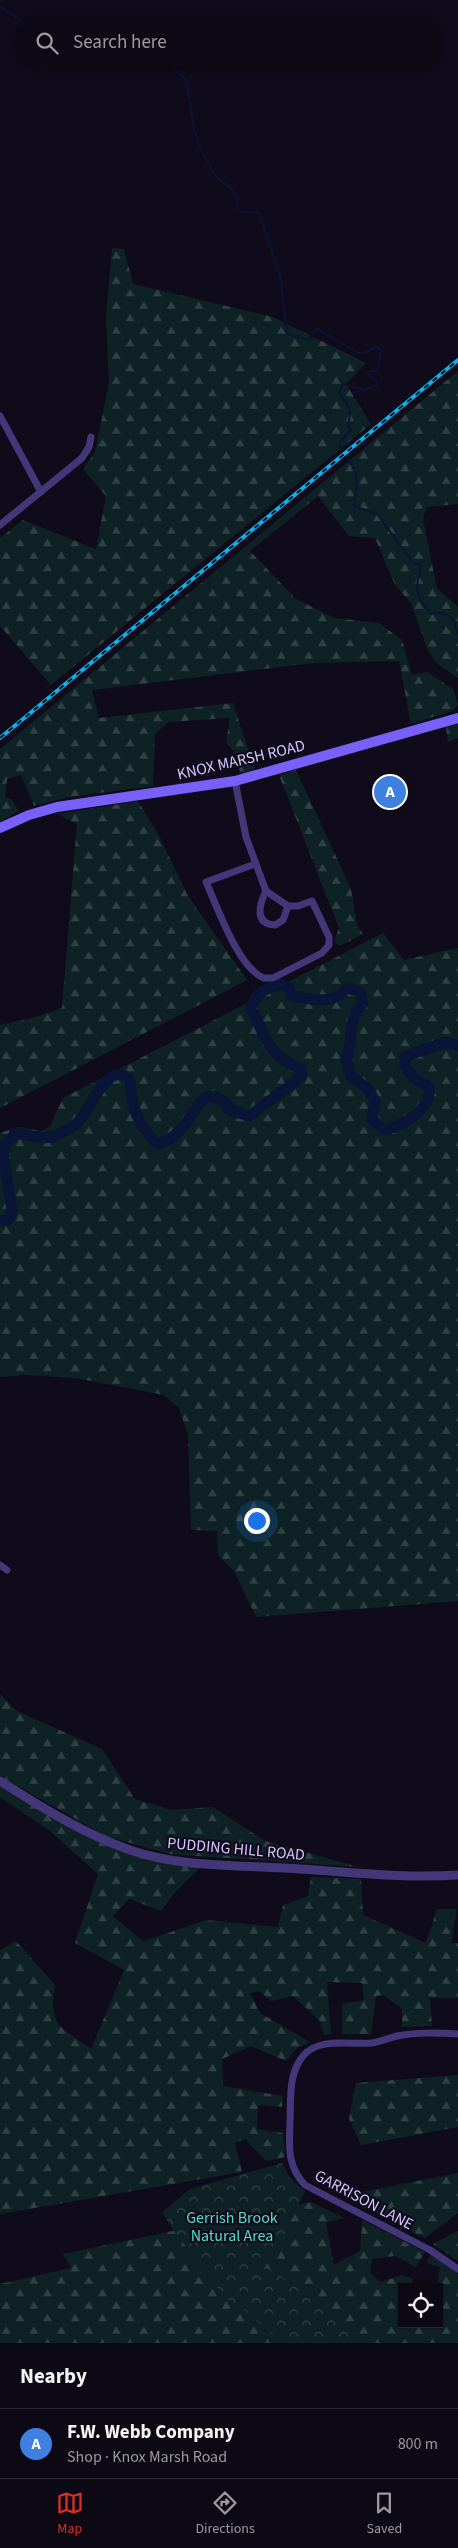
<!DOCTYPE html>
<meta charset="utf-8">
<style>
:root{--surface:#0c0814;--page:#1a1622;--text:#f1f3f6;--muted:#9a9aa0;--line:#2c2934;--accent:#d93025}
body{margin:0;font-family:"Source Sans 3",sans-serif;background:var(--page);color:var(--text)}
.controls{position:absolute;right:15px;bottom:15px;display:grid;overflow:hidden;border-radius:0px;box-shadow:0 1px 4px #0004}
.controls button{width:45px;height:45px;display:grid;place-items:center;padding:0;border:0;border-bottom:1px solid var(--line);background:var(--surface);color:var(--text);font:25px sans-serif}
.you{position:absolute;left:256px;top:1520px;width:18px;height:18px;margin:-12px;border:4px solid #fff;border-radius:50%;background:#1a73e8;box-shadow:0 0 0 8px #1a73e833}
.badge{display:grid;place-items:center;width:32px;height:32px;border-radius:50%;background:var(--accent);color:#fff;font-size:16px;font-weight:700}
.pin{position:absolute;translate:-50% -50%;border:2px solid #fff;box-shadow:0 1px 5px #0006}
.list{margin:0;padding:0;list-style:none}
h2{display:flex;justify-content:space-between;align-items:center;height:65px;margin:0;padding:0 20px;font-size:21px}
h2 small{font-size:16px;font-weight:400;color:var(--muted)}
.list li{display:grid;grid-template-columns:32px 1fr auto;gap:15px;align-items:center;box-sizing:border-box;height:70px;padding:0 20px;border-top:1px solid var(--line)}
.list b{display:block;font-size:19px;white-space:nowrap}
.list p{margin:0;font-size:16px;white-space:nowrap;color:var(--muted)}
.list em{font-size:16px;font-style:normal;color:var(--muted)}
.icon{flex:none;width:28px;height:28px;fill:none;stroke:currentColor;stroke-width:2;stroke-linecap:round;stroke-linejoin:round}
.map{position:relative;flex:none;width:458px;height:2343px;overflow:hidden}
.search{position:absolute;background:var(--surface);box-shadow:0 1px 4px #0004;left:15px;right:15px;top:15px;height:55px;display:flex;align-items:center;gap:12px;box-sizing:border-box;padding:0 18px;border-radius:28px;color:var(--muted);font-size:19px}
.sheet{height:135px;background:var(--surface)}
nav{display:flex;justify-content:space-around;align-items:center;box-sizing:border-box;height:70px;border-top:1px solid var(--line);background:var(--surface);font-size:14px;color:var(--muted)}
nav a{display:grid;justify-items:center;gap:2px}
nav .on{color:var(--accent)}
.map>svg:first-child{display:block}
.forest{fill:url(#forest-firs)}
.park{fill:url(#park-crowns)}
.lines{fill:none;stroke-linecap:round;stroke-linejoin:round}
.stream{stroke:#091436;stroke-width:2}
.river{stroke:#091436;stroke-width:11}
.minor{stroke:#423779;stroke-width:7}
.tertiary{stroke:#423779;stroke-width:9}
.secondary{stroke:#7860fb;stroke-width:10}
.rail-casing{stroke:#06b6ea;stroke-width:4}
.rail{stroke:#100b1b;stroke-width:2;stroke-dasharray:5.5;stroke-linecap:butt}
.labels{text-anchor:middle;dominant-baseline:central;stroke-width:4.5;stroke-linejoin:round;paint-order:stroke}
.street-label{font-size:16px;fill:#d4c6fe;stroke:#100b1b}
.park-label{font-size:16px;fill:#56daca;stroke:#100b1b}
</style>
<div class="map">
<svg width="458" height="2343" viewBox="0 0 458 2343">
<defs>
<pattern id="forest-firs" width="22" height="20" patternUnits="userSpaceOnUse" patternTransform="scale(1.25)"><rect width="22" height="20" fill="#0e2225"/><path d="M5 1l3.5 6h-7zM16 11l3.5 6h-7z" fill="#304146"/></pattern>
<pattern id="park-crowns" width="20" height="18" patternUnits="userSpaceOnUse" patternTransform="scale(1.25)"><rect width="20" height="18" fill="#0e2225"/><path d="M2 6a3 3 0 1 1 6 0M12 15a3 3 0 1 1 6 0" fill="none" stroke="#304146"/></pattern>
</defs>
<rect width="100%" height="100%" fill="#100b1b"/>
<g class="forest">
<path d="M112,248L124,249L133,284L273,317L366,363L346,384L371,424L51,685L0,626V538L23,520L96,549L106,496L83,469L95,452L109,383L106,319Z"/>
<path d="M458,371V504L427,507L423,519L437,589L458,607V678L436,663L427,648L411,603L395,585L375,538L349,536L318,496L250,551L296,599L334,618L379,623L402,640L412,675L427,672L453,689L458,705L452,711L411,724L399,661L313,663L92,690L99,718L233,703L255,769L240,774L238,756L226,743L230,718L168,722L155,734L153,786L69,797L34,806L21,775L7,779L5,797L12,800L19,811L0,822V749Z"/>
<path d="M458,723V738L448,742L446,727Z"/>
<path d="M296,770L351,889L357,924L363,934L340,946L334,941L339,928L279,775Z"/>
<path d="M138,801L159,836L188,896L247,980L0,1108V1025L29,1019L62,1008L77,824L58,814Z"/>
<path d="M383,933L404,960L458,948V1601L256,1617L234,1571L218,1555L217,1531L191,1530L188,1435L179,1408L164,1395L76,1378L25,1375L0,1377V1133L18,1127L42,1131L50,1126L63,1098Z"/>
<path d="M0,1694L17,1711L102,1749L135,1799L171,1810L213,1807L265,1841L359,1867L169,1854L106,1836L0,1776Z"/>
<path d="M0,1783L103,1844L201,1867L176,1891L161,1911L129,1899L113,1916L143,1941L207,1920L278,1927L283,1905L308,1896L311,1877L361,1879L363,1915L426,1943L437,1909H457L451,1943H458V1998H430L432,2026L402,2027V2009L383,1995L376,1996L371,2034H342V2004L364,2000L362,1983L327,1982L331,2034L324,2035L320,2021L293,1996L271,2001L259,1991L250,1993L260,2013L310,2042L297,2048L286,2061L251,2046L222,2059L223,2086L283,2096L282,2107L258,2105L257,2129L283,2133L285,2157L266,2161L245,2139L235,2143L242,2172L0,2214V1950L16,1941L55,1985C48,2026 60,2026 91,2049L124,1970L75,1943L98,1874L50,1831L0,1797Z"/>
<path d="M458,2075V2127L361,2145L349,2119L356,2083Z"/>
<path d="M458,2173V2213L425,2238L342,2196Z"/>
<path d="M311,2202L344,2218L326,2223L334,2265L360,2251L362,2220L425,2252L416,2267L395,2256L372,2259L370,2272L380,2282L403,2275L413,2279L411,2287H402V2324H439V2287H437L440,2267L427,2263L430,2255L447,2264L458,2274V2343H0V2284L71,2268L63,2254Z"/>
<path d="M458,2231V2261L433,2244Z"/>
</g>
<path class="park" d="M282,2163L290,2178L305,2192L265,2267L320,2298L358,2343H282L241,2307L225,2297L174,2231L162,2212L190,2189Z"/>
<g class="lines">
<g class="stream">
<path d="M0,6L25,24"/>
<path d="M156,61L160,67C181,69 189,78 189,98"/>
<path d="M190,102C192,130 200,152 215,175C220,182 230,185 235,193C239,199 235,204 239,211L259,213L281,279L287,334L309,340L316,328L358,353H364L377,346L381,350L379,365L376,371L368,372L369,376L377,381L376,386L364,390L343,384C334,399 346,396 349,409C351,415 349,421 348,426L351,430L339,444L342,451"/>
<path d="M348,459C362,482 356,481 354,506L377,514L414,564H421C421,570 420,574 418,580C415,595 423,604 431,614L440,613L452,617L458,634"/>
</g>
<path class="river" d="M0,1221L9,1219L12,1211L3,1153L6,1144L16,1133C27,1134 44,1141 54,1136C60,1133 72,1128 77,1123C92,1109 107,1058 130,1080C131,1106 138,1126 157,1144C182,1138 188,1117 204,1098L212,1096L226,1102L228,1109L249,1116L296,1081L302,1074L300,1068C270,1058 265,1035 251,1009C256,992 264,989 280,984L289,988L292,996C313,999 332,1006 347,988L360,992L363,1003C345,1023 355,1038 346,1060L351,1076L368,1089L375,1101L372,1119L384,1130C403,1126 432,1109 429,1087L415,1079L405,1066L406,1056L446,1042L458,1046"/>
<g class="minor">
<path d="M0,416L41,492"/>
<path d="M0,525L82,458L89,447L91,437"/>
<path d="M235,781L246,837L266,891"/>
<path d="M255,864L206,882C218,908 238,968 264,978H273L322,953L329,945V937L312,901L298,906H288"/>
<path d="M266,891L288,906L283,920L275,925C253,924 260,903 266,891Z"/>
<path d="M0,1565L7,1570"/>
<path d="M458,2034C438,2033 417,2032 397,2036C389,2038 380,2042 372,2043C351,2045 318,2037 303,2056C288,2074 291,2100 290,2122C289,2146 287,2166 305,2185L430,2250L458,2269"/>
</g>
<path class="tertiary" d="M0,1781C41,1807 84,1834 130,1850C179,1867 233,1865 284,1868C342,1871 400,1879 458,1875"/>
<path class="secondary" d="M0,828L29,815L57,807L235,781L458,718"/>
<defs>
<path id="rail" d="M0,738L458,360"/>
</defs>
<use href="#rail" class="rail-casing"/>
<use href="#rail" class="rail"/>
</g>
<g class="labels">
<g class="street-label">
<text transform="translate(241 760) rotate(-13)">KNOX MARSH ROAD</text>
<text transform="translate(236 1849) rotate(5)">PUDDING HILL ROAD</text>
<text transform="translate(364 2200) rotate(28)">GARRISON LANE</text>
</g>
<g class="park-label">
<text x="232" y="2218">Gerrish Brook<tspan x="232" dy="18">Natural Area</tspan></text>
</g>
</g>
</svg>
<div class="controls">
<button><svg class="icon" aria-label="locate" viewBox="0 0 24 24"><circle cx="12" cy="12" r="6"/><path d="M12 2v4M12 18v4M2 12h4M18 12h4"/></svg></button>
</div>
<div class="you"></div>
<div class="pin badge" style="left:390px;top:792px;background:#3f7fe0">A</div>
<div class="search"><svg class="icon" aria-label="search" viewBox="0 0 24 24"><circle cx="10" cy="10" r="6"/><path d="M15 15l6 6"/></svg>Search here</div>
</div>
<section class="sheet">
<h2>Nearby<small></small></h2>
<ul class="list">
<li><span class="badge" style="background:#3f7fe0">A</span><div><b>F.W. Webb Company</b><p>Shop · Knox Marsh Road</p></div><em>800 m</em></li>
</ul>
</section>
<nav>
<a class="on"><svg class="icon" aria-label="map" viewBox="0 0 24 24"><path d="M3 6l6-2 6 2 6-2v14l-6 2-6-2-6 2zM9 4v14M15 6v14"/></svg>Map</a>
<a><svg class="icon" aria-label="directions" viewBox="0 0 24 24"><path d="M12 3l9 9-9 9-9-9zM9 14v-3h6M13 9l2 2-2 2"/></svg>Directions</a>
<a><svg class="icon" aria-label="saved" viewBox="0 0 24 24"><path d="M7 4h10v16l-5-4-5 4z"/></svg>Saved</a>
</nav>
